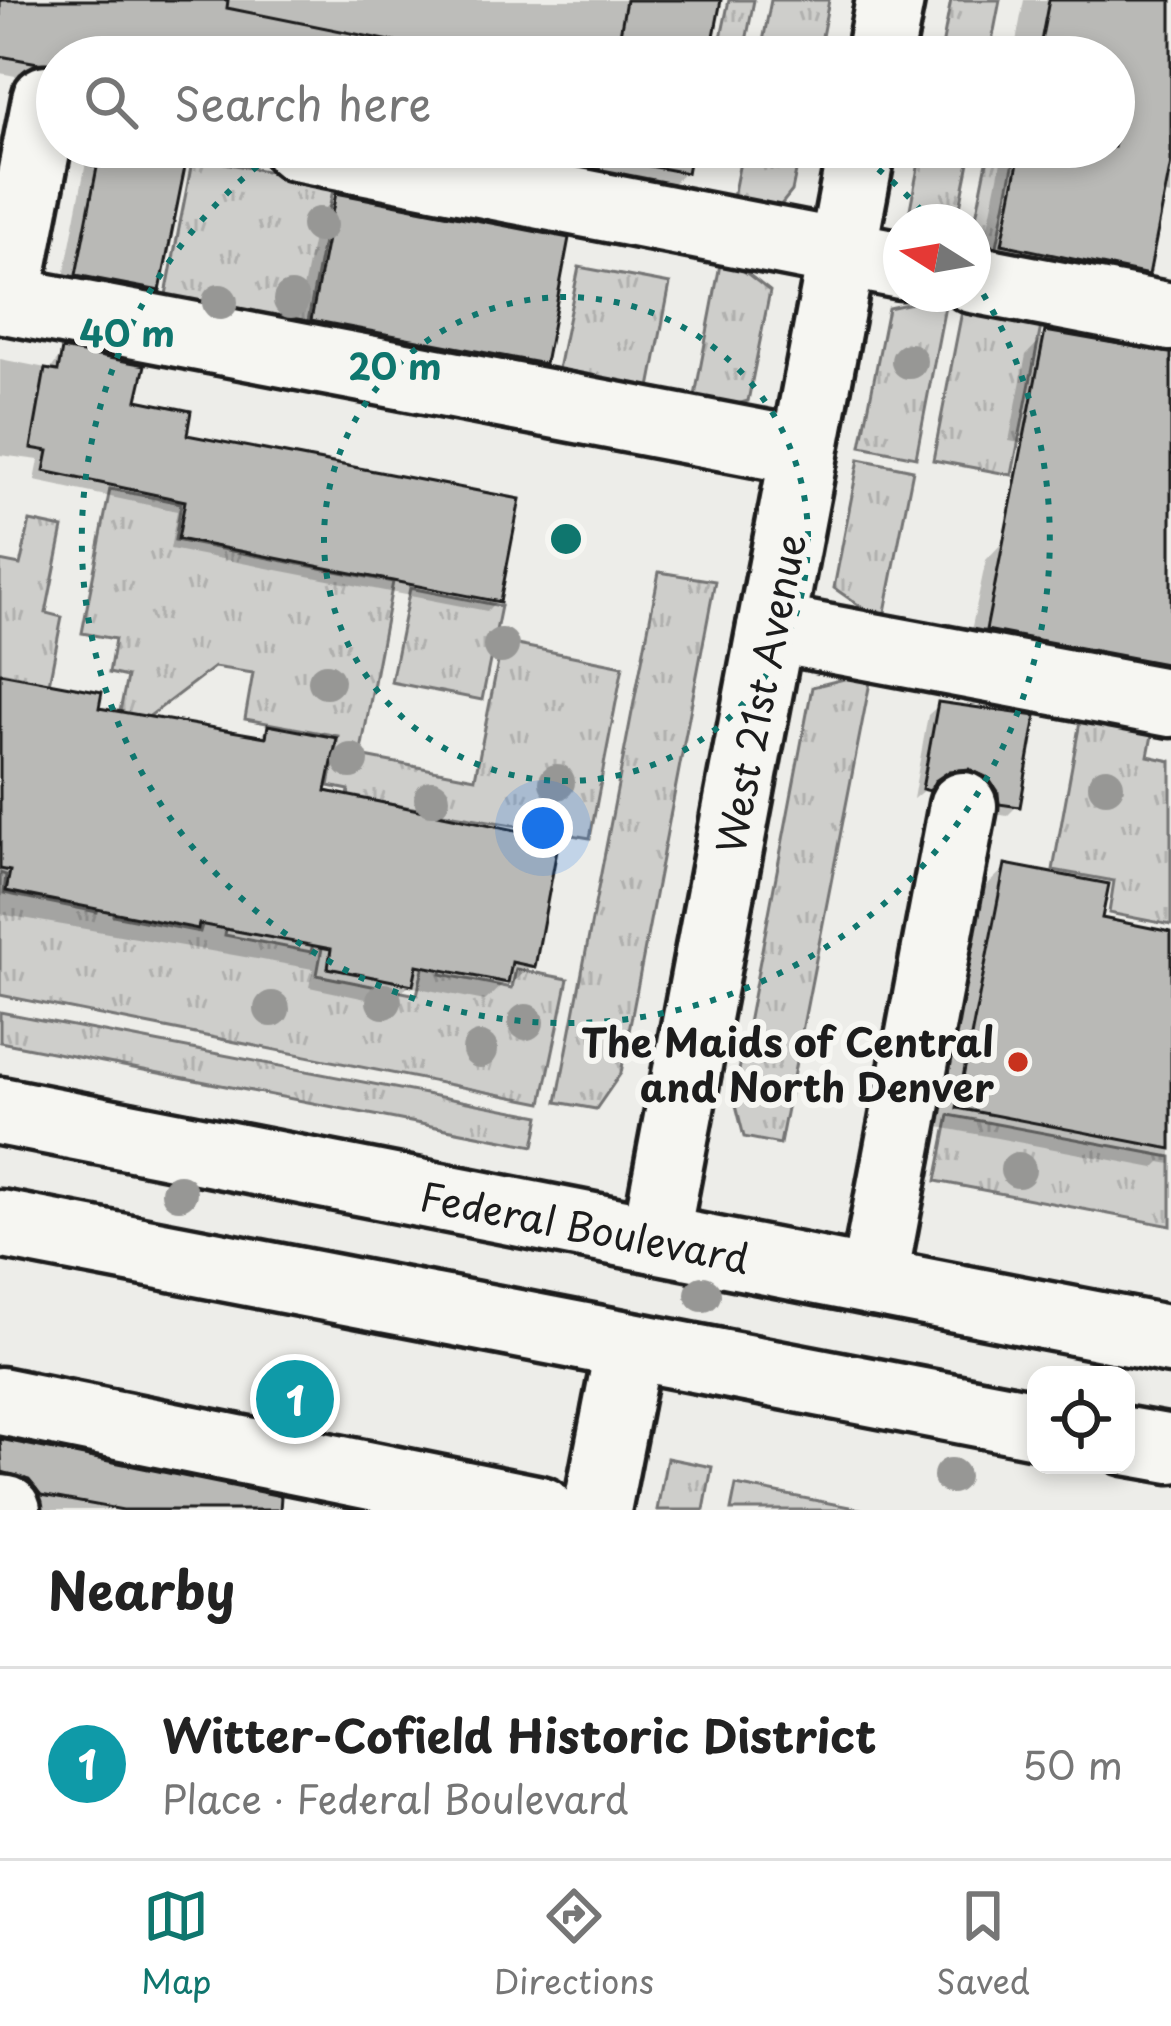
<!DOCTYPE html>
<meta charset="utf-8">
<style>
:root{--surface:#fff;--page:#f2f2f2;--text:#222;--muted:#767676;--line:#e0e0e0;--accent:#0f766e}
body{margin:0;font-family:"Playpen Sans",sans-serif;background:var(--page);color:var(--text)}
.controls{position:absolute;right:36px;bottom:36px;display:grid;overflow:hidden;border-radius:24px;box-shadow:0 6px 18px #0003}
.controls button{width:108px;height:108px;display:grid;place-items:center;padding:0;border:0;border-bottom:3px solid var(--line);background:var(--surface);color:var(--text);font:60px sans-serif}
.compass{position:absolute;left:883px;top:204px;width:108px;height:108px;border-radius:50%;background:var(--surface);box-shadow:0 6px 18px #0003;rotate:281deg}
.you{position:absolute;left:543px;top:828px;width:42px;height:42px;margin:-30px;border:9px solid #fff;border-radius:50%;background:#1a73e8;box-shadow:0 0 0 18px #1a73e833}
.badge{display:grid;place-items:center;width:78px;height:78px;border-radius:50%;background:var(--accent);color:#fff;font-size:39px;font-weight:700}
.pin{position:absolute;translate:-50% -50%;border:6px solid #fff;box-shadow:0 3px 12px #0006}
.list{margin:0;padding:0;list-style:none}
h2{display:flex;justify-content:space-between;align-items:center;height:156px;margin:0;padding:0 48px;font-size:51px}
h2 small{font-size:39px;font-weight:400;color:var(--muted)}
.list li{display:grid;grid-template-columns:78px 1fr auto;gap:36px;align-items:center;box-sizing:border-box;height:192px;padding:0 48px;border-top:3px solid var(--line)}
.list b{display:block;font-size:45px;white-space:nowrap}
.list p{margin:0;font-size:39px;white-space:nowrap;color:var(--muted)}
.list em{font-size:39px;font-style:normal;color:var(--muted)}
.icon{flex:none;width:66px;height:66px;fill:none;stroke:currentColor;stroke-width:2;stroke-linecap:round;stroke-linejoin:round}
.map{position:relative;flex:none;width:1171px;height:1510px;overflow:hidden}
.search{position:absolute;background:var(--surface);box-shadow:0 6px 18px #0003;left:36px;right:36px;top:36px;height:132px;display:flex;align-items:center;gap:30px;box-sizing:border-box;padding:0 42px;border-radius:66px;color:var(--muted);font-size:45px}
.sheet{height:348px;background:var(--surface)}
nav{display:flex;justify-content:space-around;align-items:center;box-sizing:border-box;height:168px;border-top:3px solid var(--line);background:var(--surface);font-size:33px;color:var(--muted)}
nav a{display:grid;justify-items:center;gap:6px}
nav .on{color:var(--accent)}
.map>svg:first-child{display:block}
.grass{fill:url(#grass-tufts);stroke:#757574;stroke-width:3}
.shadow{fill:#0003}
.building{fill:#b9b9b6;stroke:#1c1c1c;stroke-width:3}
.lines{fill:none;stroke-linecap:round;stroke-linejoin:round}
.minor-casing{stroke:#1c1c1c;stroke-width:75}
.major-casing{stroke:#1c1c1c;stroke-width:75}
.minor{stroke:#f6f6f2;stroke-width:66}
.major{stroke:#f6f6f2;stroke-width:66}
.tree{fill:#979795}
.ring{fill:none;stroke:#0f766e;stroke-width:6;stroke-dasharray:6 12}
.poi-dot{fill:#c8321e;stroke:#f6f6f2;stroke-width:4.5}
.labels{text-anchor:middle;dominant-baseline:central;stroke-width:12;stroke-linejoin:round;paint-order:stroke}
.street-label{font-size:39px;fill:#1c1c1c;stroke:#f6f6f2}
.poi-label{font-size:39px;font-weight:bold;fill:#1c1c1c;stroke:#f6f6f2;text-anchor:end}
.centre{fill:#0f766e;stroke:#f6f6f2;stroke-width:6}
.ring-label{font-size:36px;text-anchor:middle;font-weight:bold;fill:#0f766e;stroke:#f6f6f2;stroke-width:12;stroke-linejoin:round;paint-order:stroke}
</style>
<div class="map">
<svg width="1171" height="1510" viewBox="0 0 1171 1510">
<defs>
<pattern id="grass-tufts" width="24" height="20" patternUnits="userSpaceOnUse" patternTransform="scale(3)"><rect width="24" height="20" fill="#cececb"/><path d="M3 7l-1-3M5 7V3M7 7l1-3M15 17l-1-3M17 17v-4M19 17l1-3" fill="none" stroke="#b0b0ae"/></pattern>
</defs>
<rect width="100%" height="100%" fill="#edede9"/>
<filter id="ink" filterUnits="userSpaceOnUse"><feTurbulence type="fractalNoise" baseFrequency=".00833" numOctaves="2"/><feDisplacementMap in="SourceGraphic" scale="24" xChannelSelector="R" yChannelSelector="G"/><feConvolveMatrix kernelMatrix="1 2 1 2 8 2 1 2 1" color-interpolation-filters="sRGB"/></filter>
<g filter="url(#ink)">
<g class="grass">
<path d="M729,0H754L743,57H717Z"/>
<path d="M771,0H829L818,57H760Z"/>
<path d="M951,0H1000L989,57H940Z"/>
<path d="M743,147H801L792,191L776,211L732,202Z"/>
<path d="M922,147H972L957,222H922L909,214Z"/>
<path d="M990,147H1087L1082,170L1015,156L997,246L973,252V232Z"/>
<path d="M193,157L334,184L305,337L163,310Z"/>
<path d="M722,254L770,291L748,401L691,417Z"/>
<path d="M579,267L670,284L649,393L557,374Z"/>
<path d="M947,296L916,457L861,446L888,308Z"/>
<path d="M965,296L1044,311L1012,475L933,460Z"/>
<path d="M859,459L913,470L883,622L834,588Z"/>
<path d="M110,489L181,503L175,540L393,582L360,756L475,778L502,642L623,666L590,838L348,797L349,790L329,786L338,736L245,719L253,673L214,667L138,725L118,721L127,677L109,673L115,639L82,633Z"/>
<path d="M30,521L63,528L46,613L62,617L44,709L19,704L24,677L0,672V561L20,565Z"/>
<path d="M659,572L715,581L621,1073L596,1109L557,1102Z"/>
<path d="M410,588L501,606L482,700L391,682Z"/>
<path d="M872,672L780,1144L744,1137L734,1097L812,687Z"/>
<path d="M1081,716L1153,730L1148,756L1171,761V925L1109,913L1114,881L1053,870Z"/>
<path d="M0,873L6,875L4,893L97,912L102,892L116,895L113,915L200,932L206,911L228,916L225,935L311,952L315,935L324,937L317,975L417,995L426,955L443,958L441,974L512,988L516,969L568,979L542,1103L0,995Z"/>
<path d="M0,1012L540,1116L534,1146L0,1042Z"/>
<path d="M949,1115L1171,1157V1226L936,1181Z"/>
<path d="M667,1458L712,1467L704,1510H657Z"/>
<path d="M736,1485L865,1510H731Z"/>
</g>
<g class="shadow">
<path d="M0,0H720L708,57H57V84L0,73Z"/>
<path d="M1024,0H1171V196L1162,194L1147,273L1123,296L980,267L1004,147H1114V57H1013Z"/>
<path d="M89,147H186L157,290L139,307L61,292Z"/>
<path d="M390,147H690L685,172L667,189Z"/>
<path d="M337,196L542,363L522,383L293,340L317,217Z"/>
<path d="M1046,334L1171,357V473L1009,441L1026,355Z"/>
<path d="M63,352L183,438L497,600L487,611L170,549L177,511L35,481L39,460L0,455V359L51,369Z"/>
<path d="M1006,539L1171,575V690L967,650L986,560Z"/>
<path d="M0,674L96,710L258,739L269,728L323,793L532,965L511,985L503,984L485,1001L408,986L390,1004L309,987L313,969L0,914Z"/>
<path d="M939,705L1017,806L1007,816L990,813L957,778L936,780L913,799L928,715Z"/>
<path d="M1006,867L1099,921L1171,935V1164L1160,1162L1154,1168L939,1127L986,886Z"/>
<path d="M0,1442L245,1492L241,1510H33L0,1484Z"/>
</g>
<g class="building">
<path d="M0,0H228L227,8L440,51L441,46L495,57H57V64L38,63L0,56Z"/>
<path d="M626,0H721L710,57H616Z"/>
<path d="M1049,0H1171V163L1149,275L1002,244L1021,147H1114V57H1038Z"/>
<path d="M101,147H189L160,291L76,275Z"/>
<path d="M492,147H692L687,173L586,154L584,165Z"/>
<path d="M336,193L569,238L545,364L311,320Z"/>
<path d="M1045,331L1171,353V665L986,630Z"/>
<path d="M62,349L145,365L137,400L191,411L187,435L520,499L500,602L178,539L185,501L44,471L48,451L31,448L45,369L58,371Z"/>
<path d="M0,673L102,692L99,708L266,737L268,725L337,738L326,791L559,839L535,967L512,962L508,983L417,965L413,985L328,968L331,949L199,924L198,929L6,891L10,871L0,869Z"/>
<path d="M938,702L1036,716L1020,807L999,804L998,793L988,778L969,769L950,771L935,781L930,791L922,789Z"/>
<path d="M1005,864L1109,884L1102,918L1171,932V1149L957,1108Z"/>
<path d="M0,1439L281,1496L280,1510H123L41,1495L29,1480L2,1472Z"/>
</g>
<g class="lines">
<defs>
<g id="minor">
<path d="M879,57L890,0"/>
<path d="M296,147L901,265"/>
<path d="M973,279L1171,317"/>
<path d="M0,299L804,452"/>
<path d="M7,300L46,99"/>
<path d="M771,628L1171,703"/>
<path d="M655,1239L862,147"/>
<path d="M873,1282L963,806"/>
<path d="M0,1401L540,1510"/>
<path d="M0,1509L7,1510"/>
<path d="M597,1510L629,1346"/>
</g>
<g id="major">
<path d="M0,1111L1171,1340"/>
<path d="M0,1224L1036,1424"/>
<path d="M1126,1441L1171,1449"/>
</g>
</defs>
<use href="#minor" class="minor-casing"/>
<use href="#major" class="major-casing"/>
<use href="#minor" class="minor"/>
<use href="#major" class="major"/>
</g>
<g class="tree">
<circle cx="319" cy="225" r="18"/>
<circle cx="291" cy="300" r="18"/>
<circle cx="220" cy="302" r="18"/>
<circle cx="909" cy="361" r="18"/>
<circle cx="501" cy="646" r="18"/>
<circle cx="326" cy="681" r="18"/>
<circle cx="351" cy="761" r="18"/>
<circle cx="557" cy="782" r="18"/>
<circle cx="1106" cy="785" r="18"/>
<circle cx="432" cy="798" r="18"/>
<circle cx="384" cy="1001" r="18"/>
<circle cx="272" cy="1009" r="18"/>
<circle cx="526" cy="1022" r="18"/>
<circle cx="480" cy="1050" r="18"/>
<circle cx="1018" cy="1170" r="18"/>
<circle cx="179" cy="1192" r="18"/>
<circle cx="703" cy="1294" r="18"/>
<circle cx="951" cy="1476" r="18"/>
</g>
</g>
<g class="ring">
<circle cx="566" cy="539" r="242"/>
<path d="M524 57A484 484 0 0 1 608 57M850 147A484 484 0 0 1 931 221M974 279A484 484 0 1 1 282 147"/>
</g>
<circle class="poi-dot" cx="1018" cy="1062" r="12"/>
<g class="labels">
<g class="street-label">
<text transform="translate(759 693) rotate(-79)">West 21st Avenue</text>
<text transform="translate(585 1226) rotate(11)">Federal Boulevard</text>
</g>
<g class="poi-label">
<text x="994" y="1040">The Maids of Central<tspan x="994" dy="45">and North Denver</tspan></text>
</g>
</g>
<circle cx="566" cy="539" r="18" class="centre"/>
<g class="ring-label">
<text x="127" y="347">40 m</text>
<text x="395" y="380">20 m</text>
</g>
</svg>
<div class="controls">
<button><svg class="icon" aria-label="locate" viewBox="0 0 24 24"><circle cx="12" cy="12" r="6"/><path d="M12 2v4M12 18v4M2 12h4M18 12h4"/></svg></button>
</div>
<svg class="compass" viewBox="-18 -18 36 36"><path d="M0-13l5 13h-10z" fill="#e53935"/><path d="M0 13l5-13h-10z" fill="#767676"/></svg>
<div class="you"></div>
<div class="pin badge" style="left:295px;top:1399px;background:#0f9aa8">1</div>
<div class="search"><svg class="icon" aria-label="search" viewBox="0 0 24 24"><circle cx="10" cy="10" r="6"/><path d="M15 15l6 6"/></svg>Search here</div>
</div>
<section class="sheet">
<h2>Nearby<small></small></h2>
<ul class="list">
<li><span class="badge" style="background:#0f9aa8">1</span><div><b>Witter-Cofield Historic District</b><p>Place · Federal Boulevard</p></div><em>50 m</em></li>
</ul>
</section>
<nav>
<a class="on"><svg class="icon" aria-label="map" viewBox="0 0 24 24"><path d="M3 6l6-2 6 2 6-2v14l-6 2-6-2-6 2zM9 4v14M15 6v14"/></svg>Map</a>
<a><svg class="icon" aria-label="directions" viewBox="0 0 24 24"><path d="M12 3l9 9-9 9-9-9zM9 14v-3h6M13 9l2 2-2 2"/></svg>Directions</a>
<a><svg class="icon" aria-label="saved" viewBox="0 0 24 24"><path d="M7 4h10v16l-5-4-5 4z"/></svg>Saved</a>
</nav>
